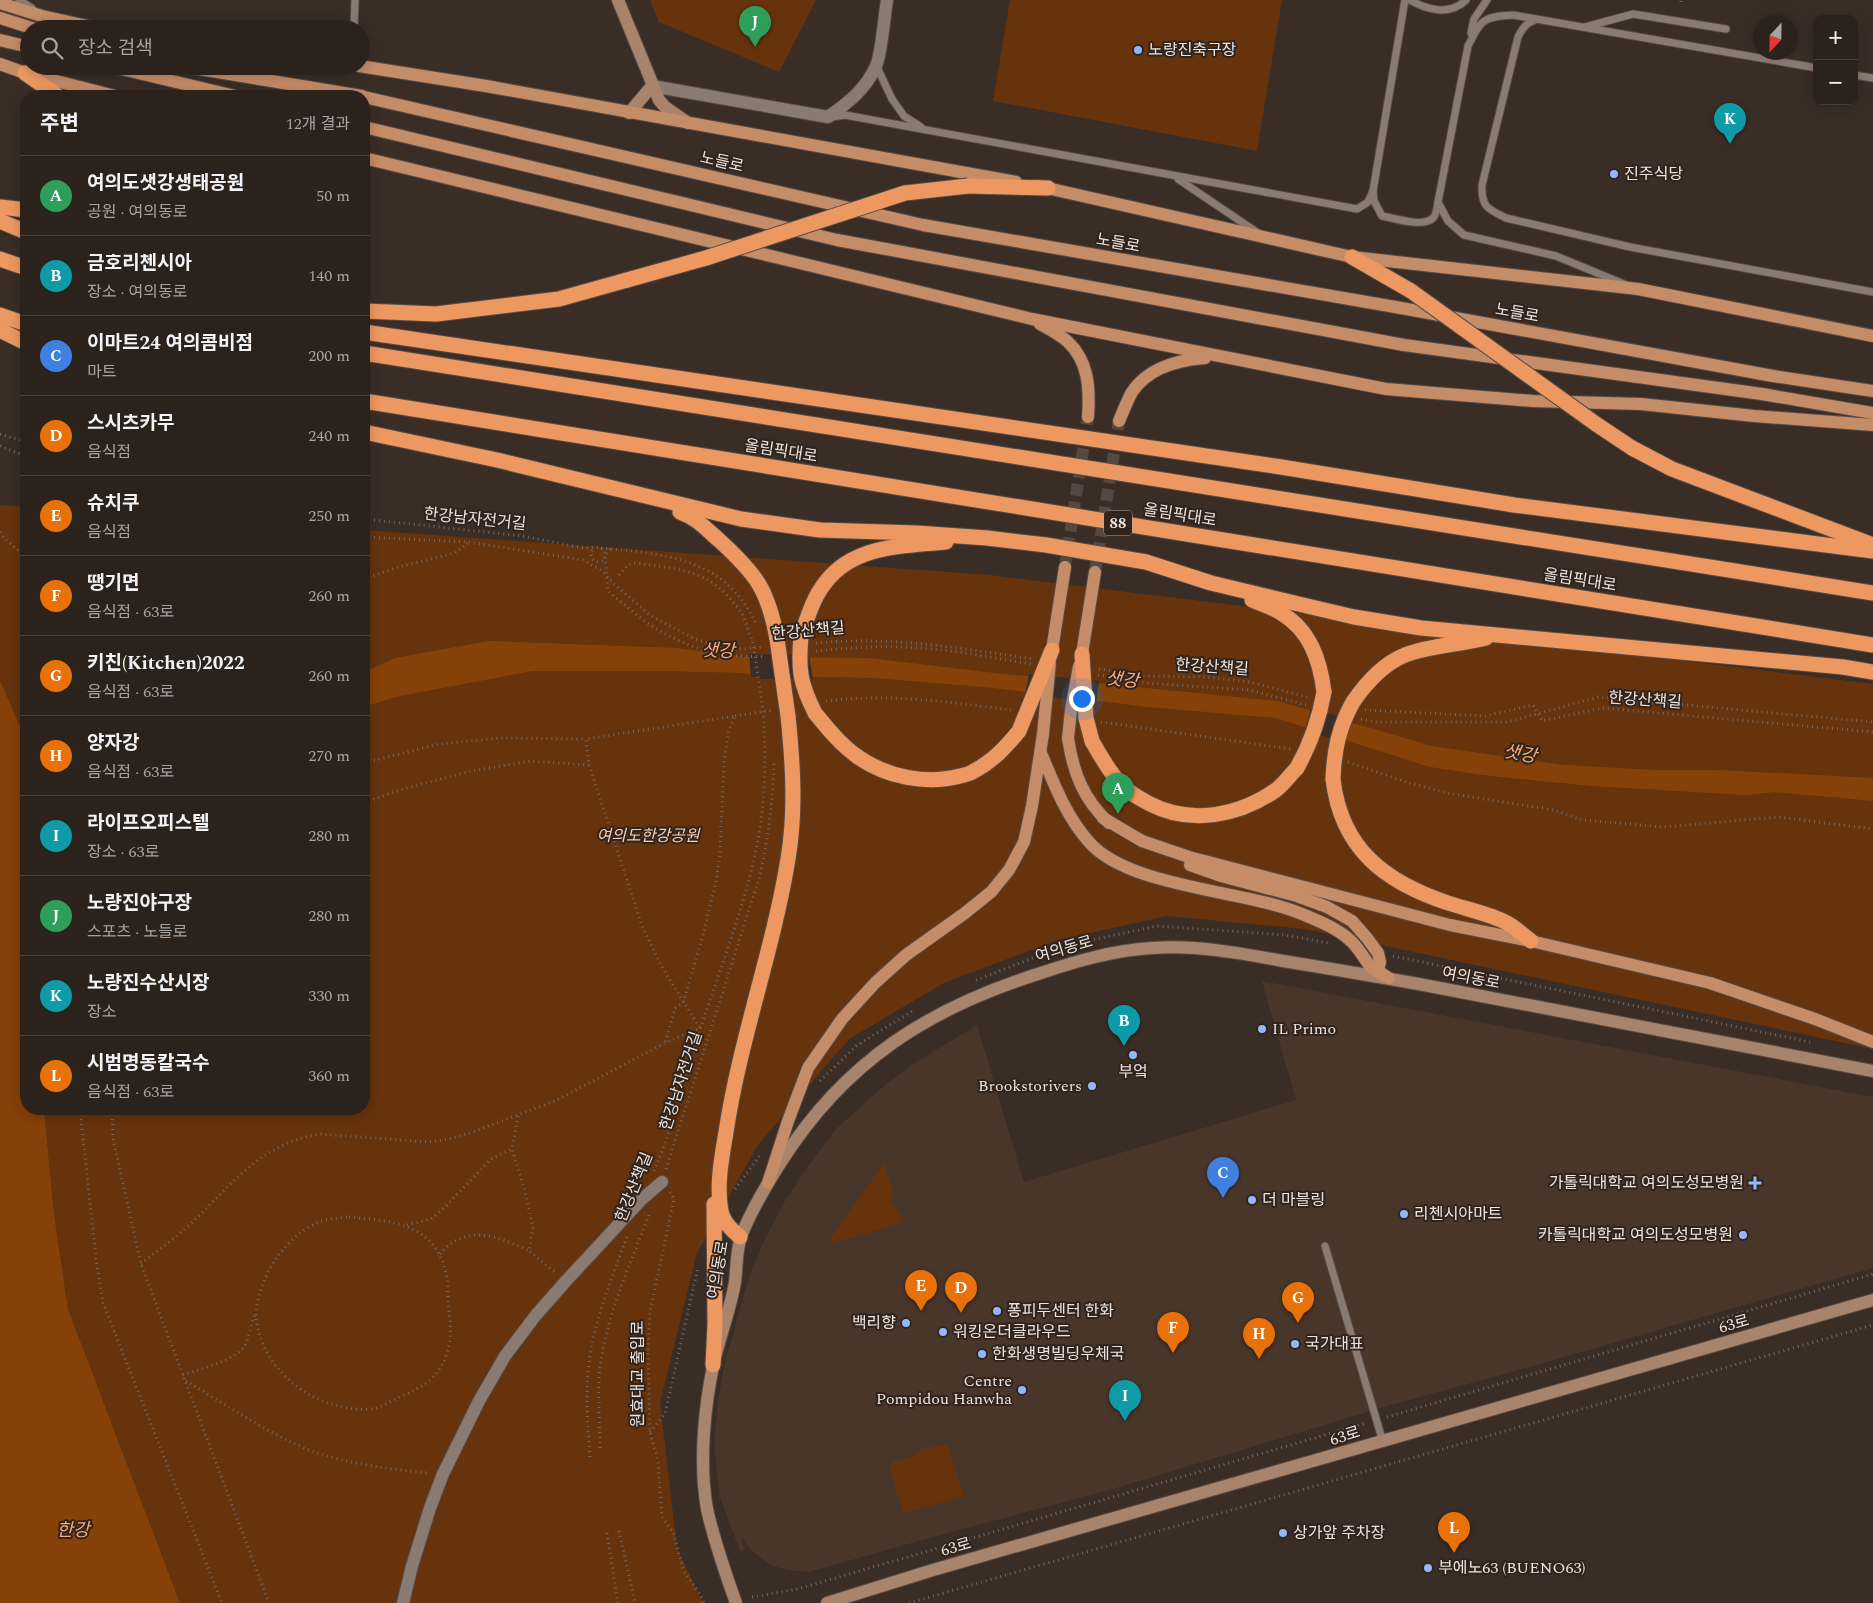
<!DOCTYPE html>
<html lang="ko">
<meta charset="utf-8">
<style>
:root{--surface:#2c221c;--page:#382f29;--text:#f1f3f6;--muted:#a6a4a3;--line:#483f3b;--accent:#92b7fd}
body{margin:0;font-family:Spectral,"Noto Sans KR",serif;background:var(--page);color:var(--text)}
.controls{position:absolute;right:15px;top:15px;display:grid;overflow:hidden;border-radius:10px;box-shadow:0 2px 12px #0003}
.controls button{width:45px;height:45px;display:grid;place-items:center;padding:0;border:0;border-bottom:1px solid var(--line);background:var(--surface);color:var(--text);font:25px sans-serif}
.compass{position:absolute;left:1753px;top:15px;width:45px;height:45px;border-radius:50%;background:var(--surface);box-shadow:0 2px 12px #0003;rotate:202deg}
.you{position:absolute;left:1081px;top:698px;width:18px;height:18px;margin:-12px;border:4px solid #fff;border-radius:50%;background:#1a73e8;box-shadow:0 0 0 8px #1a73e833}
.badge{display:grid;place-items:center;width:32px;height:32px;border-radius:50%;background:var(--accent);color:#fff;font-size:16px;font-weight:700}
.pin{position:absolute;translate:-50% -41px;filter:drop-shadow(0 1px 2px #0008)}
.pin::after{content:'';position:absolute;top:26px;width:18px;height:15px;background:inherit;clip-path:polygon(0 0,100% 0,50% 100%)}
.list{margin:0;padding:0;list-style:none}
h2{display:flex;justify-content:space-between;align-items:center;height:65px;margin:0;padding:0 20px;font-size:21px}
h2 small{font-size:16px;font-weight:400;color:var(--muted)}
.list li{display:grid;grid-template-columns:32px 1fr auto;gap:15px;align-items:center;box-sizing:border-box;height:80px;padding:0 20px;border-top:1px solid var(--line)}
.list b{display:block;font-size:19px;white-space:nowrap}
.list p{margin:0;font-size:16px;white-space:nowrap;color:var(--muted)}
.list em{font-size:16px;font-style:normal;color:var(--muted)}
.icon{flex:none;width:28px;height:28px;fill:none;stroke:currentColor;stroke-width:2;stroke-linecap:round;stroke-linejoin:round}
.map{position:relative;flex:none;width:1873px;height:1603px;overflow:hidden}
.search{position:absolute;background:var(--surface);box-shadow:0 2px 12px #0003;left:20px;top:20px;width:350px;height:55px;display:flex;align-items:center;gap:12px;box-sizing:border-box;padding:0 18px;border-radius:28px;color:var(--muted);font-size:19px}
.panel{position:absolute;background:var(--surface);box-shadow:0 2px 12px #0003;left:20px;top:90px;width:350px;height:1025px;border-radius:20px}
.map>svg:first-child{display:block}
.built{fill:#49362b}
.green{fill:#66330d}
.water{fill:#864108}
.pier{fill:#3a2d26}
.lines{fill:none;stroke-linecap:round;stroke-linejoin:round}
.primary-tunnel{stroke:#554842;stroke-width:12;stroke-dasharray:12 6;stroke-linecap:butt}
.lane-casing{stroke:#564b45;stroke-width:9}
.street-casing{stroke:#564b45;stroke-width:14}
.secondary-casing{stroke:#564b45;stroke-width:14}
.primary-casing{stroke:#564b45;stroke-width:14}
.highway-casing{stroke:#564b45;stroke-width:17}
.path{stroke:#736862;stroke-width:3;stroke-dasharray:1 4;stroke-linecap:butt}
.lane{stroke:#8a7b72;stroke-width:7}
.street{stroke:#8a7b72;stroke-width:12}
.secondary{stroke:#a8846d;stroke-width:12}
.primary{stroke:#c58c68;stroke-width:12}
.highway{stroke:#ed9861;stroke-width:15}
.primary-bridge-casing{stroke:#564b45;stroke-width:14;stroke-linecap:butt}
.highway-bridge-casing{stroke:#564b45;stroke-width:17;stroke-linecap:butt}
.path-bridge{stroke:#736862;stroke-width:3;stroke-dasharray:1 4;stroke-linecap:butt}
.primary-bridge{stroke:#c58c68;stroke-width:12}
.highway-bridge{stroke:#ed9861;stroke-width:15}
.poi-dot{fill:#92b7fd;stroke:#30241c;stroke-width:2}
.labels{text-anchor:middle;dominant-baseline:central;stroke-width:4;stroke-linejoin:round;paint-order:stroke}
.shield{fill:#30241c;stroke:#b4aaa4;stroke-width:1}
.shield-label{font-size:15px;font-weight:bold;fill:#ece3df}
.poi-label{font-size:16px;fill:#ece3df;stroke:#30241c;text-anchor:start}
.street-label{font-size:16px;fill:#ece3df;stroke:#30241c}
.park-label{font-size:16px;font-style:italic;fill:#f8cfb7;stroke:#30241c}
.water-label{font-size:18px;font-style:italic;fill:#faaa79;stroke:#30241c}
</style>
<div class="map">
<svg width="1873" height="1603" viewBox="0 0 1873 1603">
<rect width="100%" height="100%" fill="#3a2d26"/>
<path class="built" d="M1262,981L1873,1097V1268L1515,1371L1387,1406L1113,1489L933,1537L809,1572L788,1570L770,1565L751,1550L742,1538L744,1550L740,1551L720,1497L717,1475L714,1442L718,1400L725,1362L750,1274L762,1245L786,1199L813,1159L836,1129L885,1085L918,1061L977,1025L1024,1182L1296,1100Z"/>
<g class="green">
<path d="M650,0H816L779,72L659,22Z"/>
<path d="M1010,0H1282L1257,151L993,101Z"/>
<path d="M0,505L26,507V747L22,731L0,680Z"/>
<path d="M364,530L990,575L1873,684V1049L1305,929L1167,916L1058,940L944,983L849,1039L758,1145L697,1253L660,1403L677,1548L703,1603H180L68,1309L54,1214L44,1109H364Z"/>
<path d="M884,1163L894,1196L891,1199L904,1222L832,1244L830,1239Z"/>
<path d="M948,1444L964,1497L903,1513L889,1467L894,1461L912,1457L921,1449Z"/>
</g>
<g class="water">
<path d="M489,641L677,648L742,657L869,658L986,672L1278,701L1432,746L1563,765L1655,770H1718L1873,778V801L1775,792L1745,795L1591,786L1482,775L1430,767L1276,718L1148,707L993,688L875,678L762,676C734,670 705,674 677,671H532L395,697L364,707V672L395,658Z"/>
<path d="M0,680L22,731L26,733V1109H44L54,1214L68,1309L180,1603H0Z"/>
</g>
<g class="pier">
<path d="M749,654L809,655L813,679H762L751,676Z"/>
<path d="M1029,674L1099,681L1096,703L1025,694Z"/>
<path d="M1311,708L1351,720L1345,743L1305,730Z"/>
</g>
<g class="lines">
<g class="primary-tunnel">
<path d="M1065,567L1088,417"/>
<path d="M1095,572L1119,421"/>
</g>
<defs>
<g id="lane">
<path d="M19,0L32,8"/>
<path d="M1410,0C1427,10 1450,16 1466,0"/>
<path d="M1535,20C1526,23 1522,29 1518,37L1482,185C1481,207 1488,209 1506,218L1630,247L1873,292"/>
<path d="M1585,27L1633,14L1726,29"/>
<path d="M354,29L355,0"/>
<path d="M1471,33L1474,19L1487,0"/>
<path d="M876,65L892,99L904,116L921,127"/>
<path d="M1854,75L1873,78"/>
<path d="M832,117L845,115L1357,209L1368,202L1373,191L1405,0"/>
<path d="M1178,179L1258,233"/>
<path d="M1373,191L1374,201L1382,216C1394,218 1423,228 1433,218C1437,214 1437,207 1438,202"/>
<path d="M1624,284L1556,256L1464,235L1448,221L1438,202L1468,46C1482,19 1482,17 1513,15L1817,68"/>
<path d="M1325,1246L1383,1442"/>
</g>
<g id="street">
<path d="M652,86L828,117C848,103 866,89 876,66C882,52 884,17 887,0"/>
<path d="M403,1603L412,1566L430,1508L443,1474L479,1401L505,1356L536,1315L566,1281L642,1199L662,1182"/>
</g>
<g id="secondary">
<path d="M618,0L659,100L665,107L688,123"/>
<path d="M629,113L652,86"/>
<path d="M736,1603C725,1572 714,1541 707,1509C699,1464 704,1407 714,1362C720,1336 731,1307 735,1282C737,1267 736,1248 742,1234C752,1209 767,1184 781,1162C845,1061 929,1008 1041,973C1077,961 1114,950 1153,948C1196,945 1240,953 1283,961C1332,969 1381,977 1429,986C1577,1015 1725,1043 1873,1071"/>
<path d="M827,1603L933,1570L1873,1300"/>
</g>
<g id="primary">
<path d="M0,3L42,16L101,29"/>
<path d="M0,18L35,29"/>
<path d="M0,40L29,47"/>
<path d="M0,64L25,73L115,96"/>
<path d="M109,66L235,96"/>
<path d="M181,66L362,96"/>
<path d="M359,66L486,86L1016,182"/>
<path d="M364,97L923,225L1401,308L1773,376L1873,391"/>
<path d="M364,127L837,240L1404,345L1762,394L1873,413"/>
<path d="M364,158L1032,319L1386,389L1533,401L1641,404L1754,416L1873,425"/>
<path d="M1038,186L1352,257L1638,289L1873,336"/>
<path d="M1040,324C1049,329 1059,334 1067,341C1089,361 1090,389 1088,417"/>
<path d="M1119,421C1123,412 1127,401 1132,392C1148,368 1178,360 1205,358"/>
<path d="M1052,650L1065,567"/>
<path d="M1082,654L1095,572"/>
<path d="M1068,738C1073,772 1083,799 1109,823"/>
<path d="M1041,753C1054,784 1066,816 1089,842C1129,888 1245,890 1302,914C1319,921 1339,929 1352,942C1359,949 1364,958 1370,966C1375,971 1383,975 1389,978"/>
<path d="M1103,818L1142,841L1189,857L1450,925L1531,941L1710,983L1815,1019L1873,1042"/>
<path d="M1190,865L1221,876L1297,896L1327,907L1352,921L1367,938L1378,953L1380,962L1378,970L1385,976"/>
<path d="M768,1183L788,1121L808,1068L842,1019L875,983L906,955L965,913L991,892L1009,870L1024,842L1032,806L1043,734"/>
</g>
<g id="highway">
<path d="M25,73L58,96"/>
<path d="M968,186L1048,188"/>
<path d="M0,207L26,210"/>
<path d="M0,221L26,232"/>
<path d="M1352,257L1411,291"/>
<path d="M0,259L26,268"/>
<path d="M364,311L436,314L559,299L627,280"/>
<path d="M0,315L26,324"/>
<path d="M0,330L26,343"/>
<path d="M364,332L1281,467L1514,505L1873,551"/>
<path d="M364,353L1873,593"/>
<path d="M364,401L1873,645"/>
<path d="M364,432L497,460L741,519L820,530L916,533L987,538L1046,545L1146,562L1211,583L1307,606L1354,617L1421,628L1843,667L1873,672"/>
<path d="M1632,448L1672,469L1873,545"/>
<path d="M680,512C698,519 705,528 720,541C757,575 768,590 777,639"/>
<path d="M1252,600C1261,604 1272,607 1281,613C1310,630 1320,660 1324,692"/>
<path d="M801,636C807,619 813,598 825,583C853,545 903,546 946,542"/>
<path d="M1353,702C1366,683 1383,664 1405,655C1430,645 1459,645 1486,638"/>
<path d="M815,713C828,729 841,745 858,757C887,777 926,785 960,776C965,775 970,774 974,771C993,761 1006,747 1019,731"/>
<path d="M1092,741C1100,755 1108,770 1119,782C1127,792 1139,798 1150,804C1191,825 1239,816 1276,790C1284,784 1290,775 1297,768"/>
<path d="M1333,779C1341,849 1385,882 1448,903C1466,909 1491,914 1507,923C1515,927 1523,935 1531,941"/>
<path d="M740,1237C732,1230 723,1222 721,1211C716,1186 722,1156 726,1132C740,1039 773,951 788,859C796,811 793,765 788,716"/>
<path d="M713,1365L715,1324L714,1204"/>
</g>
</defs>
<use href="#lane" class="lane-casing"/>
<use href="#street" class="street-casing"/>
<use href="#secondary" class="secondary-casing"/>
<use href="#primary" class="primary-casing"/>
<use href="#highway" class="highway-casing"/>
<g class="path">
<path d="M1681,2V0"/>
<path d="M0,434L26,442"/>
<path d="M0,446L26,456"/>
<path d="M364,519L523,536L583,548L599,547L605,551V556L603,561L596,562L592,559L591,552L594,548"/>
<path d="M0,532L4,538L26,557"/>
<path d="M364,537L469,542L583,560L601,570L615,585L651,616L693,638L721,648L743,649L762,647"/>
<path d="M601,548C666,554 726,558 756,624"/>
<path d="M610,549L605,556L608,591C624,604 640,619 657,629C689,649 727,659 765,656"/>
<path d="M619,575L628,565L634,563C669,568 701,568 727,595C732,601 738,607 742,613C746,623 749,633 753,642"/>
<path d="M364,579L398,567L455,553L468,543"/>
<path d="M816,643C891,636 959,648 1033,659"/>
<path d="M816,651C844,648 872,646 900,647C944,648 988,657 1031,664"/>
<path d="M1099,669L1144,676L1208,677L1250,682L1307,697"/>
<path d="M1098,675L1146,683L1249,690L1307,705"/>
<path d="M826,701C888,693 949,702 1011,710"/>
<path d="M1365,710L1485,716L1533,705L1542,721L1603,708L1873,732"/>
<path d="M735,716L773,710"/>
<path d="M1361,719L1375,722H1508L1598,697L1873,722"/>
<path d="M1101,722L1291,749"/>
<path d="M1348,762L1406,782L1447,793L1554,810L1582,820L1663,827L1778,817L1873,829"/>
<path d="M364,763L439,744L500,738L586,739"/>
<path d="M364,803L393,792L471,771L530,761L589,765"/>
<path d="M1393,956L1810,1042"/>
<path d="M976,980L1064,946L1157,926L1286,935L1328,943"/>
<path d="M820,1081L856,1046L914,1010"/>
<path d="M80,1109L96,1259L103,1303L222,1603"/>
<path d="M112,1109L113,1139L141,1264L269,1603"/>
<path d="M518,1116L512,1149L525,1191L533,1227L529,1251L556,1273"/>
<path d="M666,1169L758,882C768,842 773,802 774,761"/>
<path d="M654,1171C674,1125 685,1075 701,1027C721,965 746,904 758,839C766,799 765,759 764,718"/>
<path d="M735,1189L761,1154"/>
<path d="M670,1192L674,1199L650,1312L648,1354L650,1432L658,1462L662,1517L673,1532L684,1572L700,1594L704,1603"/>
<path d="M349,1217C392,1221 435,1223 446,1274C448,1282 448,1292 448,1300C450,1319 453,1339 446,1356C437,1380 422,1387 400,1397C392,1400 384,1406 376,1408C364,1411 346,1408 335,1405C299,1396 266,1365 258,1329C257,1324 255,1319 256,1314C259,1276 284,1237 319,1222C328,1218 339,1218 349,1217Z"/>
<path d="M407,1225L431,1219L445,1207L491,1159L512,1149"/>
<path d="M440,1254C466,1223 498,1236 529,1251"/>
<path d="M141,1264C153,1254 166,1245 178,1235C224,1196 254,1144 320,1134L428,1142L449,1139L470,1133L555,1101L665,1043L700,1028L663,969L642,926L589,765L586,739L735,716L728,733L724,763L720,854L716,882L703,935L683,1003L675,1008L665,1043"/>
<path d="M183,1375C199,1369 238,1360 245,1345C250,1336 250,1325 255,1315"/>
<path d="M186,1381C225,1404 267,1433 309,1450C347,1464 389,1469 429,1473"/>
<path d="M1387,1417L1873,1274"/>
<path d="M650,1432L665,1414L698,1267"/>
<path d="M600,1448C600,1425 598,1402 599,1379C603,1321 630,1266 650,1212"/>
<path d="M590,1457C587,1416 584,1375 594,1335C602,1301 615,1269 627,1237"/>
<path d="M619,1531L635,1603"/>
<path d="M607,1533L618,1603"/>
<path d="M752,1597L798,1589L1366,1423"/>
<path d="M909,1603L1873,1325"/>
</g>
<use href="#lane" class="lane"/>
<use href="#street" class="street"/>
<use href="#secondary" class="secondary"/>
<use href="#primary" class="primary"/>
<use href="#highway" class="highway"/>
<defs>
<g id="primary-bridge">
<path d="M1043,734L1050,663"/>
<path d="M1068,738L1071,710L1079,666"/>
</g>
<g id="highway-bridge">
<path d="M627,280L706,258L905,193L968,186"/>
<path d="M1411,291L1596,424L1632,448"/>
<path d="M801,636C798,670 800,683 815,713"/>
<path d="M777,639L788,716"/>
<path d="M1082,654L1086,718L1092,741"/>
<path d="M1019,731L1052,650"/>
<path d="M1297,768C1311,743 1319,720 1324,692"/>
<path d="M1333,779C1334,750 1339,727 1353,702"/>
</g>
</defs>
<use href="#primary-bridge" class="primary-bridge-casing"/>
<use href="#highway-bridge" class="highway-bridge-casing"/>
<path class="path-bridge" d="M753,642L764,718"/>
<use href="#primary-bridge" class="primary-bridge"/>
<use href="#highway-bridge" class="highway-bridge"/>
</g>
<g class="poi-dot">
<circle cx="1138" cy="50" r="5"/>
<circle cx="1614" cy="174" r="5"/>
<circle cx="1262" cy="1029" r="5"/>
<circle cx="1133" cy="1055" r="5"/>
<circle cx="1092" cy="1086" r="5"/>
<path d="M1752.5 1175.5h5v5h5v5h-5v5h-5v-5h-5v-5h5z"/>
<circle cx="1252" cy="1200" r="5"/>
<circle cx="1404" cy="1214" r="5"/>
<circle cx="1743" cy="1235" r="5"/>
<circle cx="997" cy="1311" r="5"/>
<circle cx="906" cy="1323" r="5"/>
<circle cx="943" cy="1332" r="5"/>
<circle cx="1295" cy="1344" r="5"/>
<circle cx="982" cy="1354" r="5"/>
<circle cx="1022" cy="1390" r="5"/>
<circle cx="1283" cy="1533" r="5"/>
<circle cx="1428" cy="1568" r="5"/>
</g>
<g class="labels">
<rect class="shield" x="1104" y="510.5" width="28" height="25" rx="4"/>
<g class="shield-label">
<text x="1118" y="523">88</text>
</g>
<g class="poi-label">
<text x="1148" y="50">노량진축구장</text>
<text x="1624" y="174">진주식당</text>
<text x="1272" y="1029">IL Primo</text>
<text x="1133" y="1072" text-anchor="middle">부엌</text>
<text x="1082" y="1086" text-anchor="end">Brookstorivers</text>
<text x="1744" y="1183" text-anchor="end">가톨릭대학교 여의도성모병원</text>
<text x="1262" y="1200">더 마블링</text>
<text x="1414" y="1214">리첸시아마트</text>
<text x="1733" y="1235" text-anchor="end">카톨릭대학교 여의도성모병원</text>
<text x="1007" y="1311">퐁피두센터 한화</text>
<text x="896" y="1323" text-anchor="end">백리향</text>
<text x="953" y="1332">워킹온더클라우드</text>
<text x="1305" y="1344">국가대표</text>
<text x="992" y="1354">한화생명빌딩우체국</text>
<text x="1012" y="1381" text-anchor="end">Centre<tspan x="1012" dy="18">Pompidou Hanwha</tspan></text>
<text x="1293" y="1533">상가앞 주차장</text>
<text x="1438" y="1568">부에노63 (BUENO63)</text>
</g>
<g class="street-label">
<text transform="translate(722 162) rotate(13)">노들로</text>
<text transform="translate(1118 243) rotate(10)">노들로</text>
<text transform="translate(1517 313) rotate(10)">노들로</text>
<text transform="translate(781 451) rotate(9)">올림픽대로</text>
<text transform="translate(1180 515) rotate(9)">올림픽대로</text>
<text transform="translate(475 519) rotate(6)">한강남자전거길</text>
<text transform="translate(1580 580) rotate(9)">올림픽대로</text>
<text transform="translate(808 631) rotate(-5)">한강산책길</text>
<text transform="translate(1212 667) rotate(4)">한강산책길</text>
<text transform="translate(1645 700) rotate(4)">한강산책길</text>
<text transform="translate(1064 949) rotate(-16)">여의동로</text>
<text transform="translate(1471 978) rotate(11)">여의동로</text>
<text transform="translate(681 1081) rotate(-72)">한강남자전거길</text>
<text transform="translate(634 1187) rotate(-68)">한강산책길</text>
<text transform="translate(718 1270) rotate(-80)">여의동로</text>
<text transform="translate(1734 1324) rotate(-16)">63로</text>
<text transform="translate(638 1374) rotate(-90)">원효대교 출입로</text>
<text transform="translate(1345 1436) rotate(-17)">63로</text>
<text transform="translate(956 1547) rotate(-16)">63로</text>
</g>
<g class="park-label">
<text x="648" y="836">여의도한강공원</text>
</g>
<g class="water-label">
<text transform="translate(718 651) rotate(2)">샛강</text>
<text transform="translate(1122 680) rotate(6)">샛강</text>
<text transform="translate(1520 754) rotate(10)">샛강</text>
<text x="73" y="1530">한강</text>
</g>
</g>
</svg>
<div class="controls">
<button>+</button>
<button>−</button>
</div>
<svg class="compass" viewBox="-18 -18 36 36"><path d="M0-13l5 13h-10z" fill="#e53935"/><path d="M0 13l5-13h-10z" fill="#a6a4a3"/></svg>
<div class="you"></div>
<div class="pin badge" style="left:1118px;top:814px;background:#2e9e5b">A</div>
<div class="pin badge" style="left:1124px;top:1046px;background:#0f9aa8">B</div>
<div class="pin badge" style="left:1223px;top:1198px;background:#3f7fe0">C</div>
<div class="pin badge" style="left:961px;top:1313px;background:#e8710a">D</div>
<div class="pin badge" style="left:921px;top:1311px;background:#e8710a">E</div>
<div class="pin badge" style="left:1173px;top:1353px;background:#e8710a">F</div>
<div class="pin badge" style="left:1298px;top:1323px;background:#e8710a">G</div>
<div class="pin badge" style="left:1259px;top:1359px;background:#e8710a">H</div>
<div class="pin badge" style="left:1125px;top:1421px;background:#0f9aa8">I</div>
<div class="pin badge" style="left:755px;top:47px;background:#2e9e5b">J</div>
<div class="pin badge" style="left:1730px;top:144px;background:#0f9aa8">K</div>
<div class="pin badge" style="left:1454px;top:1553px;background:#e8710a">L</div>
<div class="search"><svg class="icon" aria-label="search" viewBox="0 0 24 24"><circle cx="10" cy="10" r="6"/><path d="M15 15l6 6"/></svg>장소 검색</div>
<section class="panel">
<h2>주변<small>12개 결과</small></h2>
<ul class="list">
<li><span class="badge" style="background:#2e9e5b">A</span><div><b>여의도샛강생태공원</b><p>공원 · 여의동로</p></div><em>50 m</em></li>
<li><span class="badge" style="background:#0f9aa8">B</span><div><b>금호리첸시아</b><p>장소 · 여의동로</p></div><em>140 m</em></li>
<li><span class="badge" style="background:#3f7fe0">C</span><div><b>이마트24 여의콤비점</b><p>마트</p></div><em>200 m</em></li>
<li><span class="badge" style="background:#e8710a">D</span><div><b>스시츠카무</b><p>음식점</p></div><em>240 m</em></li>
<li><span class="badge" style="background:#e8710a">E</span><div><b>슈치쿠</b><p>음식점</p></div><em>250 m</em></li>
<li><span class="badge" style="background:#e8710a">F</span><div><b>땡기면</b><p>음식점 · 63로</p></div><em>260 m</em></li>
<li><span class="badge" style="background:#e8710a">G</span><div><b>키친(Kitchen)2022</b><p>음식점 · 63로</p></div><em>260 m</em></li>
<li><span class="badge" style="background:#e8710a">H</span><div><b>양자강</b><p>음식점 · 63로</p></div><em>270 m</em></li>
<li><span class="badge" style="background:#0f9aa8">I</span><div><b>라이프오피스텔</b><p>장소 · 63로</p></div><em>280 m</em></li>
<li><span class="badge" style="background:#2e9e5b">J</span><div><b>노량진야구장</b><p>스포츠 · 노들로</p></div><em>280 m</em></li>
<li><span class="badge" style="background:#0f9aa8">K</span><div><b>노량진수산시장</b><p>장소</p></div><em>330 m</em></li>
<li><span class="badge" style="background:#e8710a">L</span><div><b>시범명동칼국수</b><p>음식점 · 63로</p></div><em>360 m</em></li>
</ul>
</section>
</div>
